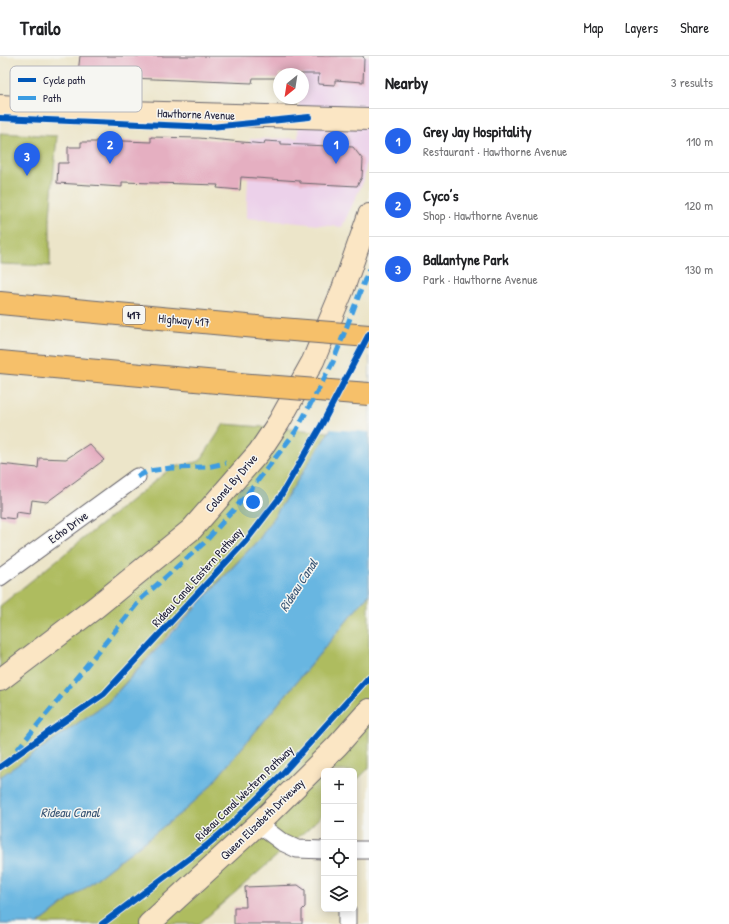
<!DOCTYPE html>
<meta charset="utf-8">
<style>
:root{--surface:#fff;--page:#f6f6f6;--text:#202124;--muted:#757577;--line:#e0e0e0;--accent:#2563eb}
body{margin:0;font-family:"Patrick Hand",sans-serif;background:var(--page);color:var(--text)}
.controls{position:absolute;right:12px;bottom:12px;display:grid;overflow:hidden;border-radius:6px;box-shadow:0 2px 10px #0003}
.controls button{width:36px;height:36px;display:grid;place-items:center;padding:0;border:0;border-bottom:1px solid var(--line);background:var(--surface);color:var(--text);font:20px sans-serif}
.compass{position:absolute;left:273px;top:12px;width:36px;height:36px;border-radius:50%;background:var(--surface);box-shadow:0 2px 10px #0003;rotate:210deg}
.you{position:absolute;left:253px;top:446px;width:14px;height:14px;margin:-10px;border:3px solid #fff;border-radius:50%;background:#1a73e8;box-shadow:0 0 0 6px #1a73e833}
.badge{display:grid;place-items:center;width:26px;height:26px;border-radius:50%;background:var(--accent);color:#fff;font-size:13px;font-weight:700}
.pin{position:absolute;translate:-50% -33px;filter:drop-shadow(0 1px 2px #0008)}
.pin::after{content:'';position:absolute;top:21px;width:14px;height:12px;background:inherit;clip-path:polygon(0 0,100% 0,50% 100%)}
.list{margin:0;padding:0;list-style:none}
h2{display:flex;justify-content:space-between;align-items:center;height:52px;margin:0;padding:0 16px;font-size:17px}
h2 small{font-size:13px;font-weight:400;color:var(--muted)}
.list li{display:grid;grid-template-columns:26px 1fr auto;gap:12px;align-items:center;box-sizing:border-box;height:64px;padding:0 16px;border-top:1px solid var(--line)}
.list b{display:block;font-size:15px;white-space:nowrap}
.list p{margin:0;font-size:13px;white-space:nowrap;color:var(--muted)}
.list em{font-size:13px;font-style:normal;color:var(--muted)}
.icon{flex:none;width:22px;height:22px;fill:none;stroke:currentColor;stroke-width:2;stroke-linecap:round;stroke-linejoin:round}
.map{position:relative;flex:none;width:369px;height:868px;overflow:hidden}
header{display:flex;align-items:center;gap:24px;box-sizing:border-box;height:56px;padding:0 20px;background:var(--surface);border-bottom:1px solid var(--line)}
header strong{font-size:19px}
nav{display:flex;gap:22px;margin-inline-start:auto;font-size:14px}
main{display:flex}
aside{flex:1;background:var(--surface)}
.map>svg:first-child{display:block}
.built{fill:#ecd1ea}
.green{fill:#aebc5e;stroke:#686f4c}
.water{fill:#67b6e1;stroke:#446c8e}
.pier{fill:#ece5c9}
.building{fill:#e5afc1}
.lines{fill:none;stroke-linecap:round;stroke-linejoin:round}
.street-casing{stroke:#69666d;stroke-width:19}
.secondary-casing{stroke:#69666d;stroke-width:24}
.highway-casing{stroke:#69666d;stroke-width:24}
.street{stroke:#fff;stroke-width:17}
.secondary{stroke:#fbe6c4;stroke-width:22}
.highway{stroke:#f6c06b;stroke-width:22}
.highway-bridge-casing{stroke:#69666d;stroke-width:24;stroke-linecap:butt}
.highway-bridge{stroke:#f6c06b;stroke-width:22}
.quiet{stroke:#3c9ce2;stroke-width:5;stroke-dasharray:10 5;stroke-linecap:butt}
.cycleway-casing{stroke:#f6f6f2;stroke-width:8}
.cycleway{stroke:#0057b8;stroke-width:6}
.labels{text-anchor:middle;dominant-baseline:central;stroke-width:3;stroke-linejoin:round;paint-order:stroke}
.shield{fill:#f6f6f2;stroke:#626272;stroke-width:1}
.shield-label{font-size:11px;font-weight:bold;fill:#22223b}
.street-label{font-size:12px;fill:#22223b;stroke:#f6f6f2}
.water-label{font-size:13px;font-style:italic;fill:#3a5675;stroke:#f6f6f2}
.key{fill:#f6f6f2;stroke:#b6b6bb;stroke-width:1}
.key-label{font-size:11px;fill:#22223b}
</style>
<header>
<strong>Trailo</strong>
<nav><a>Map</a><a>Layers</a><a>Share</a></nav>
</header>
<main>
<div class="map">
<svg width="369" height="868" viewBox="0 0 369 868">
<rect width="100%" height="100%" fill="#f6f6f2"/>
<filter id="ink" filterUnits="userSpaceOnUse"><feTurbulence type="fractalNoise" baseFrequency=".025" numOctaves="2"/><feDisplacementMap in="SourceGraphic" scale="8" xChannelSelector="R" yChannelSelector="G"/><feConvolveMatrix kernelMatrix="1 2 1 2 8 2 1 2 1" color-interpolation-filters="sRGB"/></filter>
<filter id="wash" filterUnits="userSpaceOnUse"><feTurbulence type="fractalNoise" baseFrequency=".012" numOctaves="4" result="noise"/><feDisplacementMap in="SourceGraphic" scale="16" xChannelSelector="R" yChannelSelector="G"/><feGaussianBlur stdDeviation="0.9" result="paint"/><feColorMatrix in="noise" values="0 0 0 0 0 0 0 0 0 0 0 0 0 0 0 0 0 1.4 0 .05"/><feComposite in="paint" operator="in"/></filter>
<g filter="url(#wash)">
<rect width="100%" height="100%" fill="#ece5c9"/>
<path class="built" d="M301,0H369V89L364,124L342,171L246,162L250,83L298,82L299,42H303V18Z"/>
<g class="green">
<path d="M0,77L57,80L50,160V210L0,208Z"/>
<path d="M224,368L329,376L260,482L174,572L108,646L0,722V550L171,412L200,405Z"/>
<path d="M369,538V712L354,727V715H324V757L310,771L199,868H38L186,753L207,734Z"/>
</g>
<path class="water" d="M369,300V538L207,734L186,753L38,868H0V721L108,646L260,482L329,376Z"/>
<path class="pier" d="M369,298V376L328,373L367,299Z"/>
<g id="blocks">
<g class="building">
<path d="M80,0H363L364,3L363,26L335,24V29L318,28L319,18H279V22H253L252,27L105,21V18L78,17Z"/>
<path d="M151,81L199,82L264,88L265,85L281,86V88L353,91L363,104L362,121L357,130L300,127V125L241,121L240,134L217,132L218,129L122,126V131L57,127L58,107H68V91H81V86H97V84L151,86Z"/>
<path d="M89,388L104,404L47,446L32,444L30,458L16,456L15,463L0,461V408L38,412L39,402L66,403Z"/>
<path d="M298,829L305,834V851L302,854V868H234V851H246L245,831Z"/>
</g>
</g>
</g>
<g filter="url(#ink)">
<use href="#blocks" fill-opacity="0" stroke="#69666d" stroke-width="1"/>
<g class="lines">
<defs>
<g id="street">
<path d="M0,521L137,421"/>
<path d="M258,768L282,786L297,793L324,794"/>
<path d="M354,794H369"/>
<path d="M347,853V868"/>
</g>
<g id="secondary">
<path d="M0,50L93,55L369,63"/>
<path d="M0,624L96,551L192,473L259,396L279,366L313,305L343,233L369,159"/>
<path d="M149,868L258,768L337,690L369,654"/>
</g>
<g id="highway">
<path d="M0,247L268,272"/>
<path d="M0,306L239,328"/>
</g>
</defs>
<use href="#street" class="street-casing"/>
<use href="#secondary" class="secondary-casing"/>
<use href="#highway" class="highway-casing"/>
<use href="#street" class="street"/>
<use href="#secondary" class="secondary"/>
<use href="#highway" class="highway"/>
<defs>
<g id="highway-bridge">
<path d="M268,272L369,280"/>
<path d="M239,328L369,338"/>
</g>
</defs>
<use href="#highway-bridge" class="highway-bridge-casing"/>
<use href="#highway-bridge" class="highway-bridge"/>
<g class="quiet">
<path d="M137,421L148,415L171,412L207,411L226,407"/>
<path d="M17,694L142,542L204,487L245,441L296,375L333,306L369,213"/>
</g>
<defs>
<g id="cycleway">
<path d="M0,62L211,71L309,61"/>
<path d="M0,711L50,675L104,638L246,485L280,441L321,370L369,278"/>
<path d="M102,868L206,790L227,772L282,718L369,621"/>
</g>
</defs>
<use href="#cycleway" class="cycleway-casing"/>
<use href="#cycleway" class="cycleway"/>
</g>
</g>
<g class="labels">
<rect class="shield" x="123" y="250" width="22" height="18" rx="3"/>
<g class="shield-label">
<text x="134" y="259">417</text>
</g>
<g class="street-label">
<text transform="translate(196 58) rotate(2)">Hawthorne Avenue</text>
<text transform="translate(184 264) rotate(5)">Highway 417</text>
<text transform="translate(231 427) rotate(-49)">Colonel By Drive</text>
<text transform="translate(68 471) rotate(-36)">Echo Drive</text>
<text transform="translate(197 521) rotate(-48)">Rideau Canal Eastern Pathway</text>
<text transform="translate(244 737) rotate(-44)">Rideau Canal Western Pathway</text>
<text transform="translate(262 763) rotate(-44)">Queen Elizabeth Driveway</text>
</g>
<g class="water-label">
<text transform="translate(298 529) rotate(-57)">Rideau Canal</text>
<text x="70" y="756">Rideau Canal</text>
</g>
</g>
<rect x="10" y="10" width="132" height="46" rx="6" class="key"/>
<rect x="18" y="22" width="18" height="4" fill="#0057b8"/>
<rect x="18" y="40" width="18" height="4" fill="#3c9ce2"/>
<g class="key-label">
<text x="43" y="28">Cycle path</text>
<text x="43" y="46">Path</text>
</g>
</svg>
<div class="controls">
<button>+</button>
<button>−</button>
<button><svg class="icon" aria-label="locate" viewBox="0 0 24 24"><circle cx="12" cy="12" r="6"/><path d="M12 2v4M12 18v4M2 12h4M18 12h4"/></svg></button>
<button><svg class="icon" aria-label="layers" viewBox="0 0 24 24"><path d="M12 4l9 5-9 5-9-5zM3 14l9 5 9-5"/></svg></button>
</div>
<svg class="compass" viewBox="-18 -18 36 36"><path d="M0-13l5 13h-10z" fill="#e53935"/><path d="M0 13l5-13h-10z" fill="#757577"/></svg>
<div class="you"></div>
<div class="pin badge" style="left:336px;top:108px">1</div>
<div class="pin badge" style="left:110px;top:108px">2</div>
<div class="pin badge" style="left:27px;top:120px">3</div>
</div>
<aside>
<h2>Nearby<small>3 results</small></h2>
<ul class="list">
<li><span class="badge">1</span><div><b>Grey Jay Hospitality</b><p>Restaurant · Hawthorne Avenue</p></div><em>110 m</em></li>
<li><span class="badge">2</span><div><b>Cyco’s</b><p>Shop · Hawthorne Avenue</p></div><em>120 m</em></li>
<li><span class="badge">3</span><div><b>Ballantyne Park</b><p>Park · Hawthorne Avenue</p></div><em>130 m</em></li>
</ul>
</aside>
</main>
